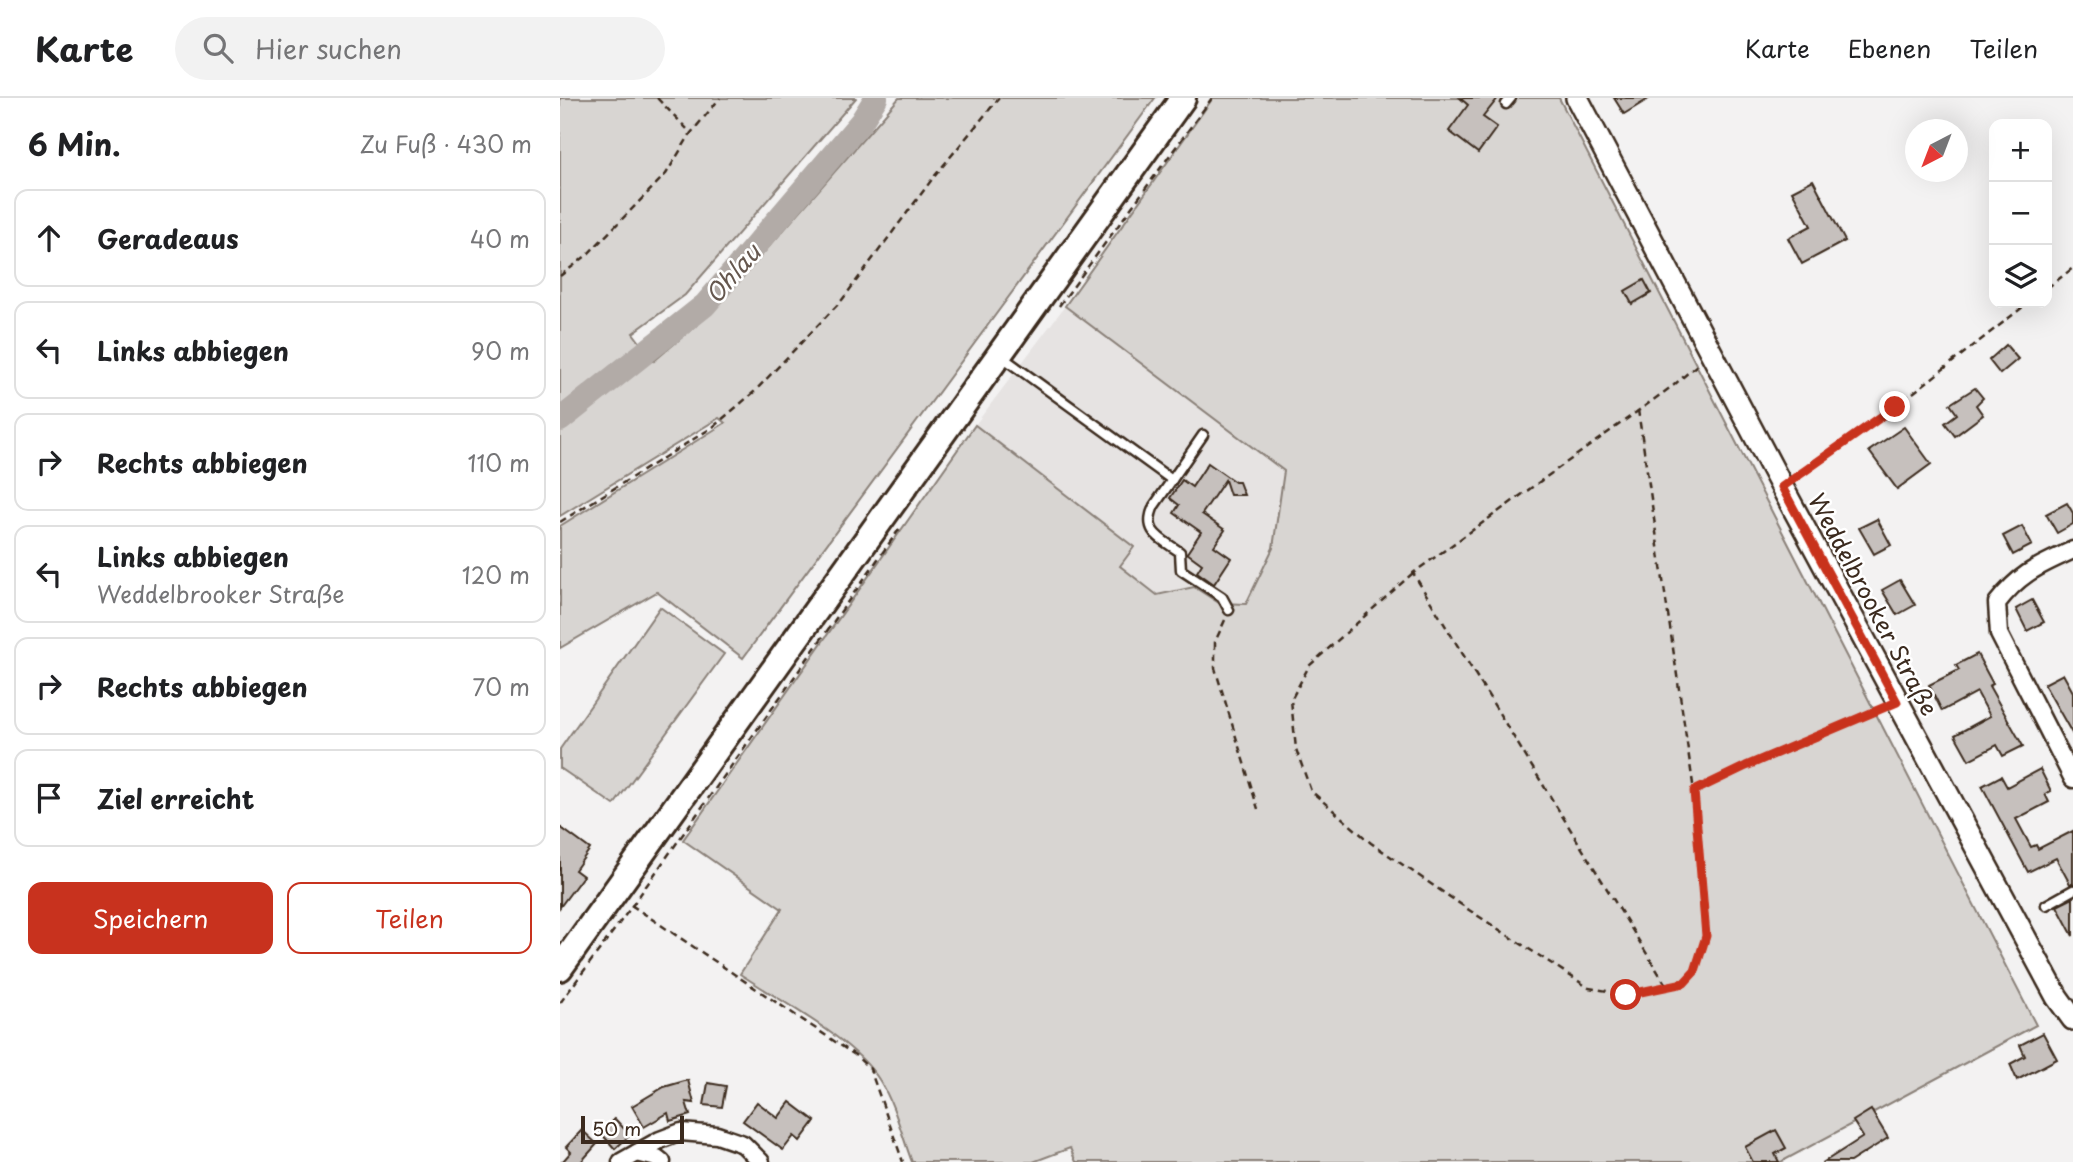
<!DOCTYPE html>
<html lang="de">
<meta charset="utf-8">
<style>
:root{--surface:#fff;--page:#f2f2f2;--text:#202124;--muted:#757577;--line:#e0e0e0;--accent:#c8321e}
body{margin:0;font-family:"Playpen Sans",sans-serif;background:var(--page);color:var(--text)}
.controls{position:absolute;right:21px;top:21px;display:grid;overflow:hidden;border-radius:14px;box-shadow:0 7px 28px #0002}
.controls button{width:63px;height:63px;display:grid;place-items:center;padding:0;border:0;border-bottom:2px solid var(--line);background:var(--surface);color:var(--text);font:35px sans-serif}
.compass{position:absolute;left:1345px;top:21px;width:63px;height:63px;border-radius:50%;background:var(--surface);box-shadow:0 7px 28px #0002;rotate:222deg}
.scale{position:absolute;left:21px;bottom:18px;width:103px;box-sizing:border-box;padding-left:7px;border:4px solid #3b2a1e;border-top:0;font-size:19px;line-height:24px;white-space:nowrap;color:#3b2a1e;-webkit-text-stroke:5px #fff;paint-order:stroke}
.stop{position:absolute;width:21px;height:21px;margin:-16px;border:5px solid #c8321e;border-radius:50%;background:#fff}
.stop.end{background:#c8321e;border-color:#fff;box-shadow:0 2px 7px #0008}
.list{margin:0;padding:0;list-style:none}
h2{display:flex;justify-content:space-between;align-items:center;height:91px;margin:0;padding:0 28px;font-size:30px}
h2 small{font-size:23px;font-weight:400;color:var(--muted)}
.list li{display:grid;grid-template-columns:46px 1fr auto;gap:21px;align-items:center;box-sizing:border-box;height:98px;margin:0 14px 14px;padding:0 14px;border:2px solid var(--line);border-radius:14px}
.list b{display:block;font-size:26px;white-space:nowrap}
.list p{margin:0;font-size:23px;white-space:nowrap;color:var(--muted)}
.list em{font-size:23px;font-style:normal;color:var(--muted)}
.actions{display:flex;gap:14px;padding:21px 28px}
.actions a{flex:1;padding:16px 0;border:2px solid var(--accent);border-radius:14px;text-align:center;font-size:24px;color:var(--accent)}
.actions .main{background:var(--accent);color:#fff}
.icon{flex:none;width:38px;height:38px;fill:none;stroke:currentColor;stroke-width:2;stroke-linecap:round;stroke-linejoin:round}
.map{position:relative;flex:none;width:1513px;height:1064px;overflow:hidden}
header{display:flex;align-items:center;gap:42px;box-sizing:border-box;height:98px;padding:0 35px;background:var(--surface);border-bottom:2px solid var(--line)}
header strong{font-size:33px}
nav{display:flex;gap:38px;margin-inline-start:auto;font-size:24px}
.search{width:490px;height:63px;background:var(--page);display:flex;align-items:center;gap:18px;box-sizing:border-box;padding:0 24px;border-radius:38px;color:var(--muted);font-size:26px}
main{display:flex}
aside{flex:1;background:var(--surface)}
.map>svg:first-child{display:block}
.built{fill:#e6e3e2}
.green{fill:#d8d5d2;stroke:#8a8078;stroke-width:2}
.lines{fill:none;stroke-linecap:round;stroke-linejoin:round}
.river{stroke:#b2aba7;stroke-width:24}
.building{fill:#c6c0bd;stroke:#3b2a1e;stroke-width:2}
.lane-casing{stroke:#3b2a1e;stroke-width:13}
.street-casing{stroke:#3b2a1e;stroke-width:21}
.secondary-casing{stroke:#3b2a1e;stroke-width:26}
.primary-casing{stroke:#3b2a1e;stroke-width:30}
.path{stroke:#3b2a1e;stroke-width:2.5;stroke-dasharray:7 5;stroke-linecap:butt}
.lane{stroke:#fff;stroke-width:8}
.street{stroke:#fff;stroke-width:16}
.secondary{stroke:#fff;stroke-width:21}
.primary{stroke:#fff;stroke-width:24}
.route{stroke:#c8321e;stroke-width:9}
.labels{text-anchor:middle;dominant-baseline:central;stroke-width:5;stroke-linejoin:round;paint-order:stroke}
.street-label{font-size:23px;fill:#3b2a1e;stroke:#fff}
.water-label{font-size:24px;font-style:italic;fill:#65574e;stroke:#fff}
</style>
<header>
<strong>Karte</strong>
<div class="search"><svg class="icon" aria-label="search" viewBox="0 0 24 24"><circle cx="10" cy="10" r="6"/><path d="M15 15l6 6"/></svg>Hier suchen</div>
<nav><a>Karte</a><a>Ebenen</a><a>Teilen</a></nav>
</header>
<main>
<aside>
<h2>6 Min.<small>Zu Fuß · 430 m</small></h2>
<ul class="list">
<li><svg class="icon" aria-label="ahead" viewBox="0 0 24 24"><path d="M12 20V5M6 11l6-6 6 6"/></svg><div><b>Geradeaus</b></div><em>40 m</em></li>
<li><svg class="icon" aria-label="left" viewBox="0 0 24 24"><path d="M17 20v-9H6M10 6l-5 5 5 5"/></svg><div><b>Links abbiegen</b></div><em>90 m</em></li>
<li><svg class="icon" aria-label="right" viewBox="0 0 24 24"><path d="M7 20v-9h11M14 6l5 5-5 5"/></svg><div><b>Rechts abbiegen</b></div><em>110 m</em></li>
<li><svg class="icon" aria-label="left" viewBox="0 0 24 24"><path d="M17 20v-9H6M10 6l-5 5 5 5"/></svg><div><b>Links abbiegen</b><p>Weddelbrooker Straße</p></div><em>120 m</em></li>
<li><svg class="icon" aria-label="right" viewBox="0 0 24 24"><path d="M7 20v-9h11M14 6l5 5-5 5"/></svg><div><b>Rechts abbiegen</b></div><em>70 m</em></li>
<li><svg class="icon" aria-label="arrive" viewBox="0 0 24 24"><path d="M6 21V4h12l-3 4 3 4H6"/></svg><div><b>Ziel erreicht</b></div></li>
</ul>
<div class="actions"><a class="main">Speichern</a><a>Teilen</a></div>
</aside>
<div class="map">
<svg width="1513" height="1064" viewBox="0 0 1513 1064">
<rect width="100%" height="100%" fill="#f3f2f2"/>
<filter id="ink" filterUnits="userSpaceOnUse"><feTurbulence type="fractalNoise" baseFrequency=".0143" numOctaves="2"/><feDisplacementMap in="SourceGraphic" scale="14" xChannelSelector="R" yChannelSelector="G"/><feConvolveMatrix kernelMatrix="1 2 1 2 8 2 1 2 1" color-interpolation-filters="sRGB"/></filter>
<g filter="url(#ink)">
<path class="built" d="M505,208L724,373L713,450L686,506L659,505L633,489L597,497L560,468L573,449L415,327Z"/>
<g class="green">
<path d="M0,0H296L125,197L73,235L94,263L153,213L339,0H595L183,560L97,494L0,550V428L165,325L159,320L0,418Z"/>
<path d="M653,0H999L1476,927L1221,1064H516L510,1050L473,1064H352C342,1038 335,1007 320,983C295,942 222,904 180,876L222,811L123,742L415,327L574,449L560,468L597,497L634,489L659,505L686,506L713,450L724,373L505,208Z"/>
<path d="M100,509L164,556L54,707L0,670V651Z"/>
</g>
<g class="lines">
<path class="river" d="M0,322L145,207L301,24L316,0"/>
</g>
<g class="building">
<path d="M900,0H938L923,19L937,29L918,55L889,33L908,7Z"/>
<path d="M1054,0H1090L1064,16Z"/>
<path d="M1253,82L1285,143L1242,166L1228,140L1251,128L1232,93Z"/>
<path d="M1084,182L1091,195L1072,206L1065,193Z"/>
<path d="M1446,247L1458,261L1440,276L1429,262Z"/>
<path d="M1415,290L1423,300L1416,307L1423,317L1395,338L1385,325L1397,316L1390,306Z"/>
<path d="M1344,329L1371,366L1337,391L1309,353Z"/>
<path d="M648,365L675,384H679L684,397H670L665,382L642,416L665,432L654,448L671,460L654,486L637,474L642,466L627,455L641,434L614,415L619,407L610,400L622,382L632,389Z"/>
<path d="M1507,405L1513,415V426L1497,435L1486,416Z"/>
<path d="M1317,421L1331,447L1314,456L1299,430Z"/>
<path d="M1462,428L1472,447L1453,457L1443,438Z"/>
<path d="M1340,482L1355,507L1337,517L1322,492Z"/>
<path d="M1472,502L1484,524L1467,533L1456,511Z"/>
<path d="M1417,556L1433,586L1429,588L1463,648L1443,658L1437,647L1409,662L1395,637L1430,618L1417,594L1382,613L1369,587L1399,572L1396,567Z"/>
<path d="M1503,576L1513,594V637L1484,586Z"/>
<path d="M1480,671L1491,693L1485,696L1489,704L1456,721L1471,749L1476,747L1478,751L1513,733V786H1510L1496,760L1468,774L1422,688L1441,678L1447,689Z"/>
<path d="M0,729L30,751L15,772L23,778L0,809Z"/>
<path d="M1513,800V838L1497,808Z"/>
<path d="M1483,935L1497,961L1457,982L1450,966L1465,958L1460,947Z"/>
<path d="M128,982L134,1005L126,1004L130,1017L110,1023L108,1015L84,1029L72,1008L104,989Z"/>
<path d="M148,985L166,988L162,1009L144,1007Z"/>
<path d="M197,1004L218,1020L230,1004L255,1023L240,1043L234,1038L223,1052L183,1023Z"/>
<path d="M1311,1012L1328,1040L1290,1064H1264L1303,1039L1293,1023Z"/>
<path d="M55,1021L70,1037L55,1051L40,1034Z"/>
<path d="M22,1032L37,1046L21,1064H2L11,1054L6,1049Z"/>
<path d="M1216,1032L1226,1050L1215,1056L1219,1064H1193L1185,1049Z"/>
</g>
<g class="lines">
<defs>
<g id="lane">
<path d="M946,6L951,0"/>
<path d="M441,258L612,382"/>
<path d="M643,337L594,408C582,434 600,440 620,454L621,472L662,499L669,512"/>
<path d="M1486,807L1513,792"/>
</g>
<g id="street">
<path d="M1513,452C1479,468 1461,474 1437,505L1439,536L1513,681"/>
<path d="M61,1064L77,1055"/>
<path d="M102,1064L97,1060L77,1055L100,1042L121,1034L157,1037L183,1046L201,1064"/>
</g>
<path id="secondary" d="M1017,0L1222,389L1497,899L1513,921"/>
<path id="primary" d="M0,870L623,0"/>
</defs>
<use href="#lane" class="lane-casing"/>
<use href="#street" class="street-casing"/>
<use href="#secondary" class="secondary-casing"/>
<use href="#primary" class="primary-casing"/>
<g class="path">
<path d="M97,0L131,35"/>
<path d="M0,178L26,158L106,76L131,35L160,0"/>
<path d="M1487,190L1513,170"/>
<path d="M499,208L652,0"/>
<path d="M1078,312L1134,693"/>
<path d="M1236,379L1335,309L1468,205"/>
<path d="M0,424L153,329L194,294L282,202L373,80L439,0"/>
<path d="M853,475L749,568L731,602L736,651L751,693L811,745L909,812L1029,890L1066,896L1124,885L1135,873L1146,838L1134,693L1186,668L1321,610"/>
<path d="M665,522L655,544V570L698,711"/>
<path d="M71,807L295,957L310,971L343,1064"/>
<path d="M1106,887L853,475L1114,287L1138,266"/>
<path d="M0,905L72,808L340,430"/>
</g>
<use href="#lane" class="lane"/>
<use href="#street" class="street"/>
<use href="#secondary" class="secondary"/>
<use href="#primary" class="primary"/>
</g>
</g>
<g class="lines" filter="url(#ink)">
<path class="route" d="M1066,897L1124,885L1135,873L1146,838L1134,693L1186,668L1337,604L1222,389L1335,309"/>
</g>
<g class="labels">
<g class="street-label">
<text transform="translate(1314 506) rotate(62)">Weddelbrooker Straße</text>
</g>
<g class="water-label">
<text transform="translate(172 175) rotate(-49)">Ohlau</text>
</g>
</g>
</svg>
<div class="controls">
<button>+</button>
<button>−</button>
<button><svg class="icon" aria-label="layers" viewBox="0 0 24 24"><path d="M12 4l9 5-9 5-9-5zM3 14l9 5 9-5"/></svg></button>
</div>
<svg class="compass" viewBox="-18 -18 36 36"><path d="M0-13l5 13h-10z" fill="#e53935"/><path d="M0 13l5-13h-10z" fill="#757577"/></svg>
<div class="scale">50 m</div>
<div class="stop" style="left:1066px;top:897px"></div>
<div class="stop end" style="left:1335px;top:309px"></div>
</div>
</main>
